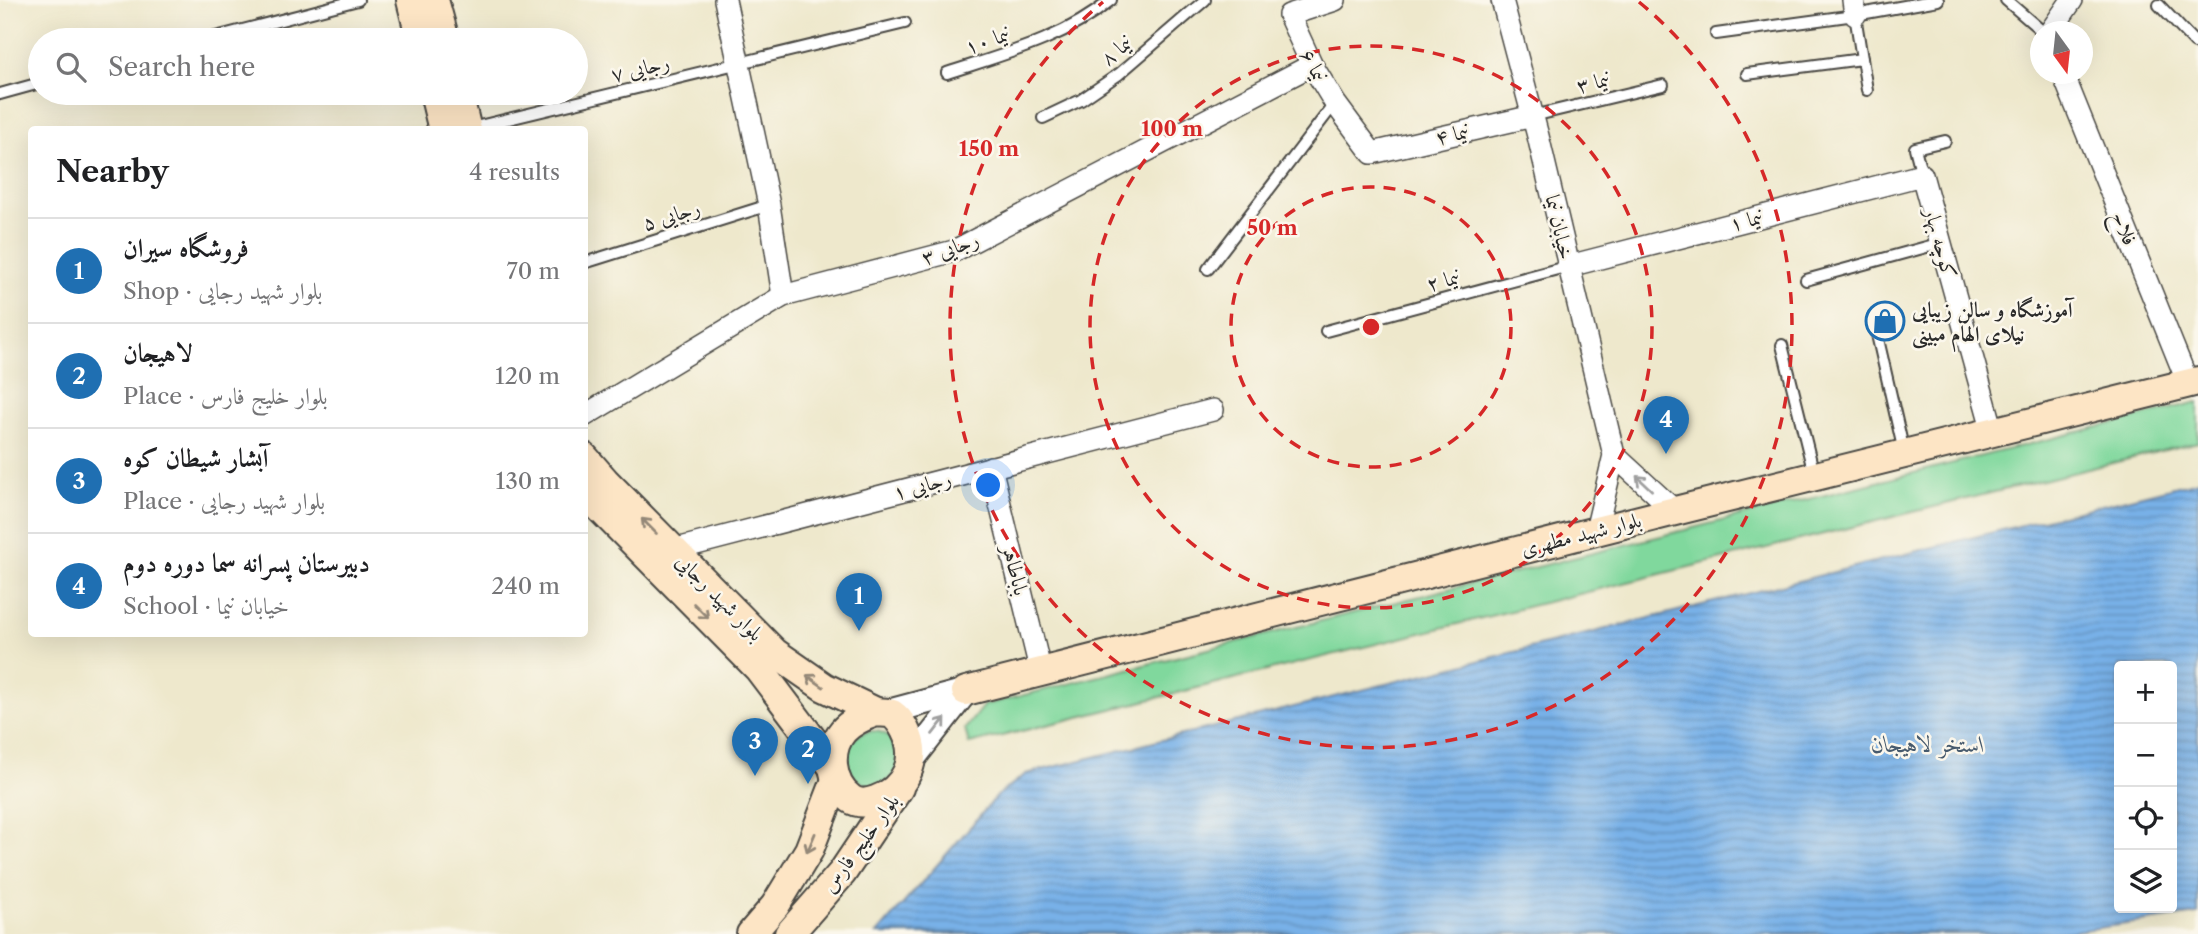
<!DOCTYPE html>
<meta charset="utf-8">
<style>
:root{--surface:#fff;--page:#f6f6f6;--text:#202124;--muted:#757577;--line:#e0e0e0;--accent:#1f6fb2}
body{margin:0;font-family:"Libre Caslon Text",Amiri,serif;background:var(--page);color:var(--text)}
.controls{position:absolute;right:21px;bottom:21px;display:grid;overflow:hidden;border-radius:7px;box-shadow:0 7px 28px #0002}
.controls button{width:63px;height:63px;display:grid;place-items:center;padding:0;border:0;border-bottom:2px solid var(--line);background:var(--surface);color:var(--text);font:35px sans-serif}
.compass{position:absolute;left:2030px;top:21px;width:63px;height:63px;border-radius:50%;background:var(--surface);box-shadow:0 7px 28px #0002;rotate:165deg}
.you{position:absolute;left:989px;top:486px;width:24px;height:24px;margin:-18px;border:5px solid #fff;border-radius:50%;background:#1a73e8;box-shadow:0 0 0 10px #1a73e833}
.badge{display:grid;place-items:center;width:46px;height:46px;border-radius:50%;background:var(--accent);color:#fff;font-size:23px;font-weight:700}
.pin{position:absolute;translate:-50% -58px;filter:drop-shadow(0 2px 4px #0008)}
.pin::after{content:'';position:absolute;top:37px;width:24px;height:21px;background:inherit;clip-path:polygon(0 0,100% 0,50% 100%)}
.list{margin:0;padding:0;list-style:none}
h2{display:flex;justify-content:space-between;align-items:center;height:91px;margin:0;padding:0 28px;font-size:30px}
h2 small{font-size:23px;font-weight:400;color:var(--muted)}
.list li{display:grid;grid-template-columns:46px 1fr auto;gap:21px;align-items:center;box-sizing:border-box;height:105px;padding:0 28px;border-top:2px solid var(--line)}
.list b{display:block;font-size:26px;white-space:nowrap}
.list p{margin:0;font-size:23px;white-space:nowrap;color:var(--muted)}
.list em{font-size:23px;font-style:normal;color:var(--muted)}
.icon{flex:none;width:38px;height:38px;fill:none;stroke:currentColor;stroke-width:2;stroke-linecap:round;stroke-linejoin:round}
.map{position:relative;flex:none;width:2198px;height:934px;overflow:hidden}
.search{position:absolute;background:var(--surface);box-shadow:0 7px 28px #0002;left:28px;top:28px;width:560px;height:77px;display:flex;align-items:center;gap:18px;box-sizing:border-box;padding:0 24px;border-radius:38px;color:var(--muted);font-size:26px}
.panel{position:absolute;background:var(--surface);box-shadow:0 7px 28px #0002;left:28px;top:126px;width:560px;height:511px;border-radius:7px}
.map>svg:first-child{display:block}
.green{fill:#80d89d;stroke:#568264;stroke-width:2}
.water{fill:url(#water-rules);stroke:#526e8a;stroke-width:2;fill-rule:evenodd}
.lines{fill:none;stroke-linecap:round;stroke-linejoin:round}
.service-casing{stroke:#484743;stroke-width:14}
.minor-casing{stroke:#484743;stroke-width:24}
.tertiary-casing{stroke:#484743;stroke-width:28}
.secondary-casing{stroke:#484743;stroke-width:32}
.service{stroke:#fff;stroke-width:10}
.minor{stroke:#fff;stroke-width:21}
.tertiary{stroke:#fff;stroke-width:24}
.secondary{stroke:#fde5c5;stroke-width:28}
.oneway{stroke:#a0a0a0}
.oneway2{stroke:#948878}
.ring{fill:none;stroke:#d62828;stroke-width:3.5;stroke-dasharray:12 9}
.labels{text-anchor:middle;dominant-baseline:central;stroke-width:5;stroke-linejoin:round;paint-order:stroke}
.street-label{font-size:21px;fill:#2b2b2b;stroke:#fbf7ec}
.poi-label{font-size:21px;font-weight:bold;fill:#2b2b2b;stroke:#fbf7ec;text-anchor:start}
.water-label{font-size:23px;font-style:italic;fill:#465a6d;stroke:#fbf7ec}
.centre{fill:#d62828;stroke:#fbf7ec;stroke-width:3.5}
.ring-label{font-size:21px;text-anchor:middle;font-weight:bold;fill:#d62828;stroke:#fbf7ec;stroke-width:5;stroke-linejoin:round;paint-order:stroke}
</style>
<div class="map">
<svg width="2198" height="934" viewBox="0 0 2198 934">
<defs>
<pattern id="water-rules" width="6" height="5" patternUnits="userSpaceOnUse" patternTransform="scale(1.75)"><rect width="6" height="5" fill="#78b1e8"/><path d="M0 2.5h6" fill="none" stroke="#6390bc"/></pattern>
</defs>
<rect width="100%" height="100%" fill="#fbf7ec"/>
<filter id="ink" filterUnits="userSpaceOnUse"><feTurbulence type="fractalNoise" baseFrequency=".0143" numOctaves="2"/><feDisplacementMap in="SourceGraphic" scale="14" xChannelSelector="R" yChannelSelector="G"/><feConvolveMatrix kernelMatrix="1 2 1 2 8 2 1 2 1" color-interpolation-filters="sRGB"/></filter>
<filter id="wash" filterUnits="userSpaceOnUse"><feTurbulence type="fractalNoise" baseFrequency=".00686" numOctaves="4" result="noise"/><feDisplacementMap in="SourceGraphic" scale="28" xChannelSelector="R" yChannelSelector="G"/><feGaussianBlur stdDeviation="1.57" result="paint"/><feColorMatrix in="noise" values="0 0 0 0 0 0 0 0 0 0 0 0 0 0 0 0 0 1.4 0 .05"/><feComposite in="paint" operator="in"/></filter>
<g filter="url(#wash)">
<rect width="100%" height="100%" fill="#eee8cc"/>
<g class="green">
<path d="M2198,402V442L969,744L965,729L984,705Z"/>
<circle cx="873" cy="758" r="27"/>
</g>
<path class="water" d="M2198,481V914L2055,934H877L998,795L1026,774ZM2119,666H2172V908H2119Z"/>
</g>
<g filter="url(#ink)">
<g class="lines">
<defs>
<g id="service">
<path d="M2006,0L2043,32"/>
<path d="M2159,5L2195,43L2198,40"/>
<path d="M1855,15L1867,90"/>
<path d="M1716,34L1855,15L1938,0"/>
<path d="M204,40L358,0"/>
<path d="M947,73C1005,54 1064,39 1111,0"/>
<path d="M1747,74L1862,59"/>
<path d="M0,94L40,83"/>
<path d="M1533,116L1663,85"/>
<path d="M1043,118L1081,100L1119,74L1205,0"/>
<path d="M467,129L905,23"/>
<path d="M1922,175L1915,148L1945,141"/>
<path d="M584,263L769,205"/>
<path d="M1208,269L1335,103"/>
<path d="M1806,280L1941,243"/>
<path d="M1875,326L1904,452"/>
<path d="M1326,331L1569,266"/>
<path d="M1782,345L1814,474"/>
</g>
<g id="minor">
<path d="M725,0L769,205L783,296"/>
<path d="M1335,0L1289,15L1312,65L1335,103L1372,153L1533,116"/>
<path d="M1502,0L1538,136L1614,455L1596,531"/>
<path d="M1853,0L1855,15"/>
<path d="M2050,32L2072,0"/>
<path d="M2063,74L2188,383"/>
<path d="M1569,266L1922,175L1993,432"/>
<path d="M584,416L783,296L954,251L1312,65"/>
<path d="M1614,455L1675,511"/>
<path d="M991,467L1041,673"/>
<path d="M673,550L1213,410"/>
</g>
<g id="tertiary">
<path d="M884,713L966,691"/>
<path d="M911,761L966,691"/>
</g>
<g id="secondary">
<path d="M411,0L421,40"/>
<path d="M434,0L445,40"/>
<path d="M434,93L443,130"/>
<path d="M458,93L467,130"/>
<path d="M584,457L605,481L775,653L824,687L876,712"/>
<path d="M584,492L759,669L833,767"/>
<path d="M966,691L1675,511L2198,381"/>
<path d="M876,712C880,713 887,712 892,714C898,718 902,724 905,730C920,759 906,789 876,800C868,803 858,804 851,799C830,784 827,750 843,731C852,721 864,716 876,712Z"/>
<path d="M751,934L775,906L809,850L836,780"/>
<path d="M789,934L842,873L899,788"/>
</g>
</defs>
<use href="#service" class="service-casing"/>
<use href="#minor" class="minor-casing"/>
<use href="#tertiary" class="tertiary-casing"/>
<use href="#secondary" class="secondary-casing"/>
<use href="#service" class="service"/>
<use href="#minor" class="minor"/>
<use href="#tertiary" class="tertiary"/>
<use href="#secondary" class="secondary"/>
</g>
<defs><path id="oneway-shaft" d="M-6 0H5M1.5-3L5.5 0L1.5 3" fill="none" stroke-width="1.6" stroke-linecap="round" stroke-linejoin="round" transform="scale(1.75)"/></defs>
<g class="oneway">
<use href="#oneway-shaft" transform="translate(1644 483) rotate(-137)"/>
<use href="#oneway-shaft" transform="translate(939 726) rotate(-52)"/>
</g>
<g class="oneway2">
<use href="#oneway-shaft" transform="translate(649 526) rotate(-135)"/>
<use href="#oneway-shaft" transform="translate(701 611) rotate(45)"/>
<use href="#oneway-shaft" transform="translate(815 681) rotate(-145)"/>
<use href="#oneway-shaft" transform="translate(811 843) rotate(113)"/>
</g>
</g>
<g class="ring">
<circle cx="1371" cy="327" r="140"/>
<circle cx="1371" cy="327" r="281"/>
<path d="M1639 2A421 421 0 1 1 1103 2"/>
</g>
<defs>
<symbol id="shop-ring" viewBox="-11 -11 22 22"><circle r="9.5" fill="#fbf7ec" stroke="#1f6fb2" stroke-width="1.5"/><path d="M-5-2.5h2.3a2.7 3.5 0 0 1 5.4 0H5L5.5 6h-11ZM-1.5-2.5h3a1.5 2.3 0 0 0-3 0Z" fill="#1f6fb2"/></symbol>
</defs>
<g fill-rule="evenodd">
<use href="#shop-ring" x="1863" y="299" width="44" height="44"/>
</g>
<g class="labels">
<g class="street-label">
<text transform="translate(987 40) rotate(-19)">نیما ۱۰</text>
<text transform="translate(1116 50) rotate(-39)">نیما ۸</text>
<text transform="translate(1314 65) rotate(62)">نیما ۶</text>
<text transform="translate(640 68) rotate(-13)">رجایی ۷</text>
<text transform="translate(1593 82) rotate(-14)">نیما ۳</text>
<text transform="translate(1452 134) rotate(-13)">نیما ۴</text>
<text transform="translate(671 215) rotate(-17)">رجایی ۵</text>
<text transform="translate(1746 220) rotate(-14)">نیما ۱</text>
<text transform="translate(1560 227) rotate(77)">خیابان نیما</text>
<text transform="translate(2125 228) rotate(68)">فلاح</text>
<text transform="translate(1941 243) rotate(75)">کوچه بهار</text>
<text transform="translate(950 248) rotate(-20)">رجایی ۳</text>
<text transform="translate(1443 280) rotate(-15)">نیما ۲</text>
<text transform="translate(922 485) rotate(-15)">رجایی ۱</text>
<text transform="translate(1581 534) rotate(-14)">بلوار شهید مطهری</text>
<text transform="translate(1016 570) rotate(76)">باباطاهر</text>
<text transform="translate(720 597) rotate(45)">بلوار شهید رجایی</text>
<text transform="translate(860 843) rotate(-54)">بلوار خلیج فارس</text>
</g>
<g class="poi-label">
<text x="1912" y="309">آموزشگاه و سالن زیبایی<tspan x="1912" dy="24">نیلای الهام مبینی</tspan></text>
</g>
<g class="water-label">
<text x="1928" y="744">استخر لاهیجان</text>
</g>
</g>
<circle cx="1371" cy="327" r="10" class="centre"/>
<g class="ring-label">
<text x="1172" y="136">100 m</text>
<text x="989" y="156">150 m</text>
<text x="1272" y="235">50 m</text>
</g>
</svg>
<div class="controls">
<button>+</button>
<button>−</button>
<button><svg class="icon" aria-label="locate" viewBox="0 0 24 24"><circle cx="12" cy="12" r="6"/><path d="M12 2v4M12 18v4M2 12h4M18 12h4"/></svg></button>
<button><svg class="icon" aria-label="layers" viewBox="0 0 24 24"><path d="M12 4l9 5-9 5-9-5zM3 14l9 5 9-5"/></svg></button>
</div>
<svg class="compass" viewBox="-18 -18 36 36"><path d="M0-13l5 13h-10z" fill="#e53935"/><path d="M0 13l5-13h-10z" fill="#757577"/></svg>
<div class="you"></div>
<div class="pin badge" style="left:859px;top:631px">1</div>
<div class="pin badge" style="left:808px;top:784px">2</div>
<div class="pin badge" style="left:755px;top:776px">3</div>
<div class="pin badge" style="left:1666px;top:454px">4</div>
<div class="search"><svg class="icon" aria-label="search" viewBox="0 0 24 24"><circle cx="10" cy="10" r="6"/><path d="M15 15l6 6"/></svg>Search here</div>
<section class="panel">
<h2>Nearby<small>4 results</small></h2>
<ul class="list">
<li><span class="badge">1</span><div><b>فروشگاه سیران</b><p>Shop · بلوار شهید رجایی</p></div><em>70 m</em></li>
<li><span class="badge">2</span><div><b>لاهيجان</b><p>Place · بلوار خلیج فارس</p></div><em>120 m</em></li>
<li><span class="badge">3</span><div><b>آبشار شیطان کوه</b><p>Place · بلوار شهید رجایی</p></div><em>130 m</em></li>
<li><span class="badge">4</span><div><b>دبیرستان پسرانه سما دوره دوم</b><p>School · خیابان نیما</p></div><em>240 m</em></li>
</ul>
</section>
</div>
